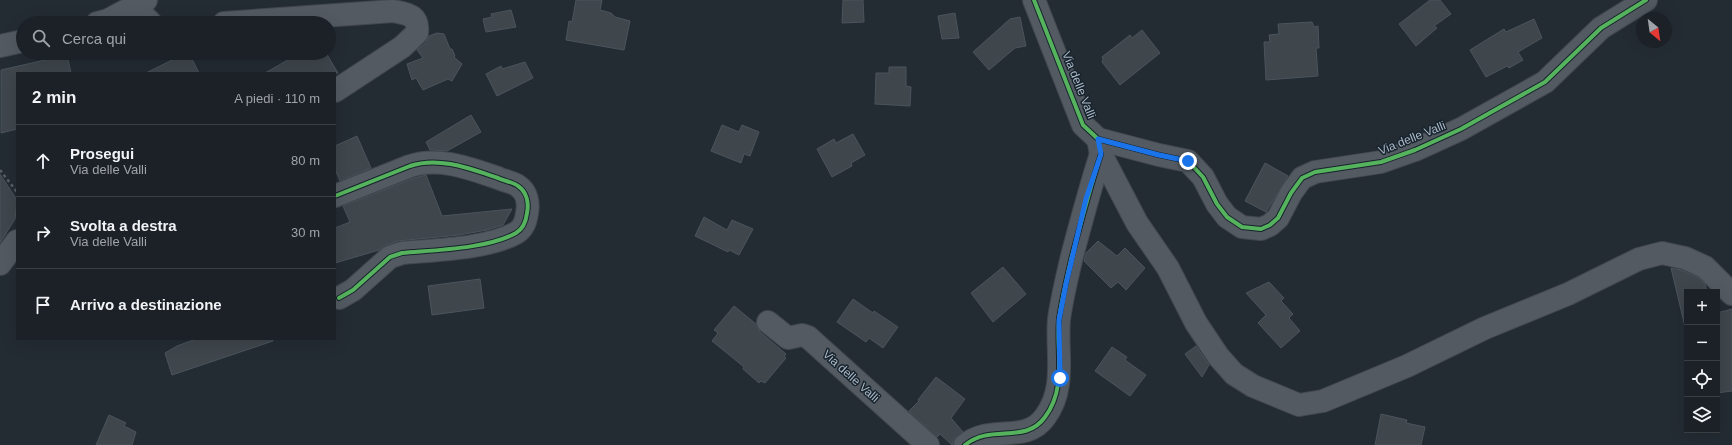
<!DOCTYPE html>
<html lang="it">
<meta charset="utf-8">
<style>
:root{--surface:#1b2126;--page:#24292e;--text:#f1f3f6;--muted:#a0a3a7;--line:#393e43}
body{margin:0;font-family:Helvetica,sans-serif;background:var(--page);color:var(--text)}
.controls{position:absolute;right:12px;bottom:12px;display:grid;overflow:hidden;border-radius:0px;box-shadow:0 4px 16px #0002}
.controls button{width:36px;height:36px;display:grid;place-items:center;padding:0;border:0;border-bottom:1px solid var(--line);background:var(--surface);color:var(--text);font:20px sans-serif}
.compass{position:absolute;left:1636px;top:12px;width:36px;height:36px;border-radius:50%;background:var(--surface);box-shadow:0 4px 16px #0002;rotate:151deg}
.stop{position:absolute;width:12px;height:12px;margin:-9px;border:3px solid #1a73e8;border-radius:50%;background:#fff}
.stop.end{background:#1a73e8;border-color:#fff;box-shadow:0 1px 4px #0008}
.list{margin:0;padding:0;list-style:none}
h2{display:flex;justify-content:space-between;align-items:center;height:52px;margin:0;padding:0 16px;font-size:17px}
h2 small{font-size:13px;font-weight:400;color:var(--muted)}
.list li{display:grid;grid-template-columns:26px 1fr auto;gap:12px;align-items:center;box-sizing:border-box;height:72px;padding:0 16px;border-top:1px solid var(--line)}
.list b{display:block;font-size:15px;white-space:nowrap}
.list p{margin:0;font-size:13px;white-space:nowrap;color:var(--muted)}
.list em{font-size:13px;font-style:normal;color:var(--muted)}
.icon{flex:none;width:22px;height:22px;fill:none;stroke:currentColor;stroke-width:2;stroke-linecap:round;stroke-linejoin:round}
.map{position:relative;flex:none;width:1732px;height:445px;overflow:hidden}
.search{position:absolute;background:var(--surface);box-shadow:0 4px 16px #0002;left:16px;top:16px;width:320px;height:44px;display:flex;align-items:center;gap:10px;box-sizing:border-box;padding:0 14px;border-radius:22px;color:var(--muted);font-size:15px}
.panel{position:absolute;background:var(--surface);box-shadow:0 4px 16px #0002;left:16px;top:72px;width:320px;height:268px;border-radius:0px}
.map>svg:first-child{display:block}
.building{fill:#3f464c;stroke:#4b545c}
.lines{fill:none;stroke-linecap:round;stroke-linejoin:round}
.minor-casing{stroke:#42484d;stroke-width:24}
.path{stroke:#565e64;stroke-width:2.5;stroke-dasharray:3 3;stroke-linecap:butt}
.minor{stroke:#535a61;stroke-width:22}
.cycleway-casing{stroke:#17232d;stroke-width:6}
.cycleway{stroke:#56b35d;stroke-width:4}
.route{stroke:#1a73e8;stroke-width:5}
.labels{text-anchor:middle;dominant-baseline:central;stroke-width:3;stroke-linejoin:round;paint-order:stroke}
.street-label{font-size:12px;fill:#abb9c6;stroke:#17232d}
</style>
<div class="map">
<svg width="1732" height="445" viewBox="0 0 1732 445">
<rect width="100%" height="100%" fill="#242c33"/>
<g class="building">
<path d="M576,0H602L600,10L611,13L615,17L630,21L624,50L566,40L569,21L572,22Z"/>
<path d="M843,0H863L864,22L842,23Z"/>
<path d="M1430,0H1440L1451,14L1434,26L1437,28L1416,46L1399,24Z"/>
<path d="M511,10L516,27L486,32L483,19L492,17L491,14Z"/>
<path d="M955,13L959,38L942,39L938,16Z"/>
<path d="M1020,17L1026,46L1015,48L989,70L973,52L1010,19Z"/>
<path d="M1534,19L1542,38L1518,52L1523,60L1509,68L1507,66L1486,77L1470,50L1504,29L1506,32Z"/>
<path d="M1312,22L1314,27L1318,26L1319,48H1316L1318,76L1266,80L1264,42H1270L1269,35L1279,34L1278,24Z"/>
<path d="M1142,30L1160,53L1120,85L1102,62L1103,59L1102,57L1130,35L1132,38Z"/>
<path d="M437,33L444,34L450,49H452L455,56L454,57L462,64L452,81L448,79L423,90L416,78L412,80L407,64L423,58L417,50L426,42L429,36Z"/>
<path d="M186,53H189L199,73H146Z"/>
<path d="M300,53H326L338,73H265Z"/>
<path d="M67,55L71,73H17V129L1,133V70Z"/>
<path d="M525,62L533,78L497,96L486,74L501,66L502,69Z"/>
<path d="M889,67H906V86L911,87L910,106L875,104L876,73H889Z"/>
<path d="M471,115L481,132L447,151L430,150L426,142Z"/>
<path d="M722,125L739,132L742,125L759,132L750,156L744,154L741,163L711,151Z"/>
<path d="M853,134L865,155L851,163L852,166L832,177L817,149L834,139L836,143Z"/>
<path d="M357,136L371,168L340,181L335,169V146Z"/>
<path d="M1265,163L1288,176L1266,212L1245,201Z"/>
<path d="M0,174L17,200L15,219L0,243Z"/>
<path d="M426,175L442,216L512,209L503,225L487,230L459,235L398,241L386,245L379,250L335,263V228L350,222L343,206L414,178Z"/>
<path d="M704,217L727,230L732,220L753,229L739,255L729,250L728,252L695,236Z"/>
<path d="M1098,241L1117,256L1125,248L1145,268L1126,290L1118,282L1111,288L1084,261L1086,253Z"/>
<path d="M1003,267L1026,294L993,322L971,293Z"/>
<path d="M1671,268L1681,270L1698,277L1705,284L1707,292H1687V335Z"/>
<path d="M480,279L484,308L432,315L428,286Z"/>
<path d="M1269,282L1284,298L1281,301L1293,314L1289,318L1300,331L1281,348L1258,323L1266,315L1246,293Z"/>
<path d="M853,299L873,313L874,311L898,327L883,348L869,338L866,342L837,322Z"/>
<path d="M734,306L756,324L760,332L786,354L784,357L786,358L765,383L761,381L759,383L743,369L744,367L712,341L718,333L714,330Z"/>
<path d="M1732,309V391L1717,393V313Z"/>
<path d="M196,339H273V341L172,375L165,353L177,346Z"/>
<path d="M1196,346L1209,365L1202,377L1185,354Z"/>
<path d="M1112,347L1127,357L1125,360L1146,375L1130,396L1095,371Z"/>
<path d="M936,377L965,399L951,418L963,432L954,439L952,445L940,434L937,437L909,411L919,401L918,400Z"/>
<path d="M1381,414L1407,420L1406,423L1425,427L1421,445H1375Z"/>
<path d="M109,415L126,423L124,426L136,432L132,445H96Z"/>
</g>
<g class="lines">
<defs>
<g id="minor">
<path d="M1034,0L1083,125L1098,139L1159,155L1188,161L1203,177L1217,204L1227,217L1242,227L1261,229L1270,225L1278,218L1291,193L1302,178L1315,172L1381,162L1415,150L1461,129L1545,82L1601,28L1646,0"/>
<path d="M138,5L144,16L151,23"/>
<path d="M97,23L108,20L146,0"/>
<path d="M224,23L393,11C408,14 419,15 417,33L402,47L335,91"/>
<path d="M0,46L23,41"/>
<path d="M1098,139L1101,154L1137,223L1168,268L1196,323L1218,356L1234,374L1253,386L1299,405L1323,401L1407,366L1485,328L1568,294L1639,259L1662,253L1685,258L1705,267L1732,294"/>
<path d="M335,196L410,166C439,156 471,169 498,178C504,181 513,182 518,186C527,192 529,203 527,213C526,221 523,229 516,233C487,249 435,250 402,253L390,257L353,290L339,298"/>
<path d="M0,264L17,241"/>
<path d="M768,322L788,338L802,335L808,337L928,445"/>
<path d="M965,445C992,423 1025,445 1045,417C1067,388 1056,352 1059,319C1062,298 1067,277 1072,256C1081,222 1090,188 1101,154"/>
</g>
</defs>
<use href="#minor" class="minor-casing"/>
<path class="path" d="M0,170L17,192"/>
<use href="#minor" class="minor"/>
<defs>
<g id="cycleway">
<path d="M1034,0L1083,125L1098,139L1159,155L1188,161L1203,177L1217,204L1227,217L1242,227L1261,229L1270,225L1278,218L1291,193L1302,178L1315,172L1381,162L1415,150L1461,129L1545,82L1601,28L1646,0"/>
<path d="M335,196L410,166C439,156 471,169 498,178C504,181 513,182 518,186C527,192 529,203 527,213C526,221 523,229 516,233C487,249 435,250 402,253L390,257L353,290L339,298"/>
<path d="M965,445C992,423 1025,445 1045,417C1067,388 1056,352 1059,319C1062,298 1067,277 1072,256C1081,222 1090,188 1101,154"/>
</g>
</defs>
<use href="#cycleway" class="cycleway-casing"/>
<use href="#cycleway" class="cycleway"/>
</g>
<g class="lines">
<path class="route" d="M1060,378L1059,320L1066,284L1086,199L1101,154L1098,139L1159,155L1188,161"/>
</g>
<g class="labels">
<g class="street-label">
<text transform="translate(1079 85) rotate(68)">Via delle Valli</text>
<text transform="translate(1412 138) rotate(-22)">Via delle Valli</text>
<text transform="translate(851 376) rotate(42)">Via delle Valli</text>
</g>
</g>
</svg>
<div class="controls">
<button>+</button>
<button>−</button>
<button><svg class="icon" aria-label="locate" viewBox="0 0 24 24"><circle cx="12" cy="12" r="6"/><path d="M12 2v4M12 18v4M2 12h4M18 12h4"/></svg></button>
<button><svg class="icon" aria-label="layers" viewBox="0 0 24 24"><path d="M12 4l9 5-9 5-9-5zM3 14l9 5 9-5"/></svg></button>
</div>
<svg class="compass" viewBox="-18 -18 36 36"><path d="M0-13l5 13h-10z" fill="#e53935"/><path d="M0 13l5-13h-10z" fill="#a0a3a7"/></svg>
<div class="stop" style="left:1060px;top:378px"></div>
<div class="stop end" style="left:1188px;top:161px"></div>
<div class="search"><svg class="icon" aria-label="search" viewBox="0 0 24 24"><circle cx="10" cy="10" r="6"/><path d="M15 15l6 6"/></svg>Cerca qui</div>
<section class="panel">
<h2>2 min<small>A piedi · 110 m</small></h2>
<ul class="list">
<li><svg class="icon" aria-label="ahead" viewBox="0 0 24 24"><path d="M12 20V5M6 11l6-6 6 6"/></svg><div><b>Prosegui</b><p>Via delle Valli</p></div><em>80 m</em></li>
<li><svg class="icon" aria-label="right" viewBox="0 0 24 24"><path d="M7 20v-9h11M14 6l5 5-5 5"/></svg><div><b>Svolta a destra</b><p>Via delle Valli</p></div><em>30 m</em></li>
<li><svg class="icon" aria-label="arrive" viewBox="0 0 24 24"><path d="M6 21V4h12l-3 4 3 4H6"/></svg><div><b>Arrivo a destinazione</b></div></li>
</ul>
</section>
</div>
